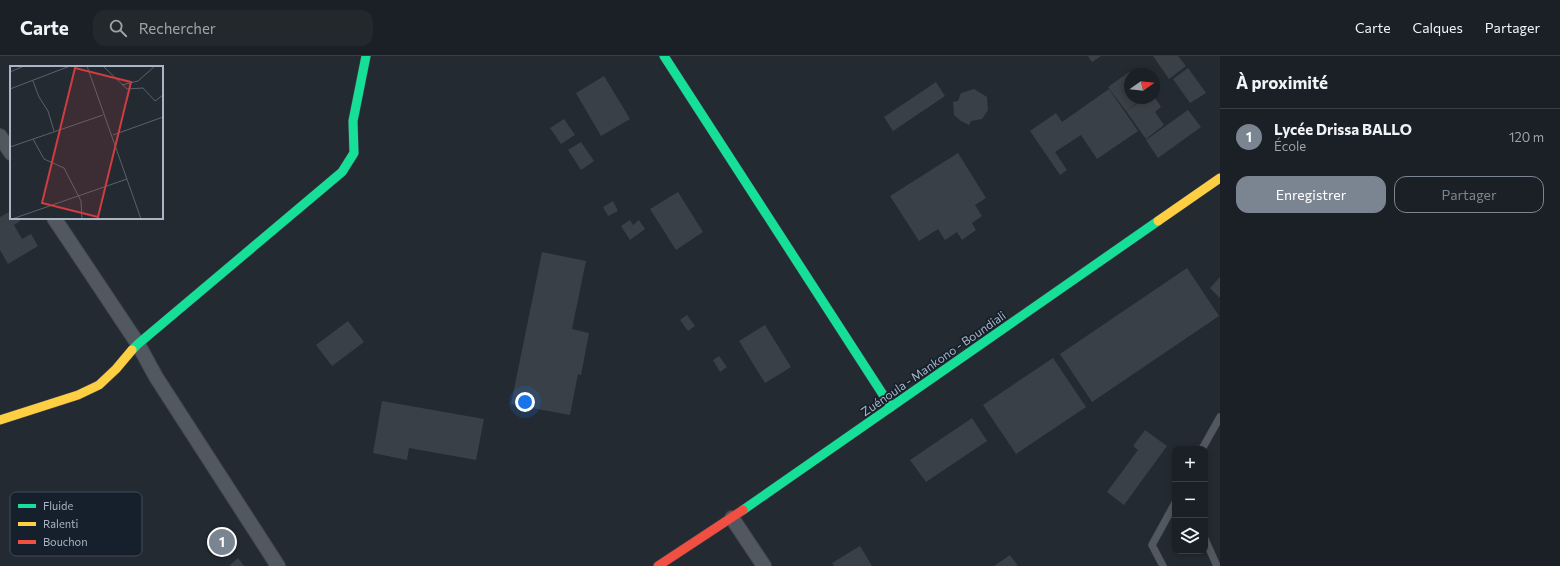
<!DOCTYPE html>
<html lang="fr">
<meta charset="utf-8">
<style>
:root{--surface:#1a2025;--page:#23282d;--text:#f1f3f6;--muted:#9fa3a7;--line:#383e42;--accent:#7b8491}
body{margin:0;font-family:Commissioner,sans-serif;background:var(--page);color:var(--text)}
.controls{position:absolute;right:12px;bottom:12px;display:grid;overflow:hidden;border-radius:8px;box-shadow:0 2px 6px #0003}
.controls button{width:36px;height:36px;display:grid;place-items:center;padding:0;border:0;border-bottom:1px solid var(--line);background:var(--surface);color:var(--text);font:20px sans-serif}
.compass{position:absolute;left:1124px;top:12px;width:36px;height:36px;border-radius:50%;background:var(--surface);box-shadow:0 2px 6px #0003;rotate:76deg}
.you{position:absolute;left:525px;top:346px;width:14px;height:14px;margin:-10px;border:3px solid #fff;border-radius:50%;background:#1a73e8;box-shadow:0 0 0 6px #1a73e833}
.badge{display:grid;place-items:center;width:26px;height:26px;border-radius:50%;background:var(--accent);color:#fff;font-size:13px;font-weight:700}
.pin{position:absolute;translate:-50% -50%;border:2px solid #fff;box-shadow:0 1px 4px #0006}
.list{margin:0;padding:0;list-style:none}
h2{display:flex;justify-content:space-between;align-items:center;height:52px;margin:0;padding:0 16px;font-size:17px}
h2 small{font-size:13px;font-weight:400;color:var(--muted)}
.list li{display:grid;grid-template-columns:26px 1fr auto;gap:12px;align-items:center;box-sizing:border-box;height:56px;padding:0 16px;border-top:1px solid var(--line)}
.list b{display:block;font-size:15px;white-space:nowrap}
.list p{margin:0;font-size:13px;white-space:nowrap;color:var(--muted)}
.list em{font-size:13px;font-style:normal;color:var(--muted)}
.actions{display:flex;gap:8px;padding:12px 16px}
.actions a{flex:1;padding:9px 0;border:1px solid var(--accent);border-radius:12px;text-align:center;font-size:14px;color:var(--accent)}
.actions .main{background:var(--accent);color:#fff}
.icon{flex:none;width:22px;height:22px;fill:none;stroke:currentColor;stroke-width:2;stroke-linecap:round;stroke-linejoin:round}
.map{position:relative;flex:none;width:1220px;height:510px;overflow:hidden}
header{display:flex;align-items:center;gap:24px;box-sizing:border-box;height:56px;padding:0 20px;background:var(--surface);border-bottom:1px solid var(--line)}
header strong{font-size:19px}
nav{display:flex;gap:22px;margin-inline-start:auto;font-size:14px}
.search{width:280px;height:36px;background:var(--page);display:flex;align-items:center;gap:10px;box-sizing:border-box;padding:0 14px;border-radius:12px;color:var(--muted);font-size:15px}
main{display:flex}
aside{flex:1;background:var(--surface)}
.map>svg:first-child{display:block}
.building{fill:#3a4048}
.lines{fill:none;stroke-linecap:round;stroke-linejoin:round}
.lane-casing{stroke:#3f444a;stroke-width:8}
.street-casing{stroke:#3f444a;stroke-width:16}
.fast-casing{stroke:#3f444a;stroke-width:10}
.slow-casing{stroke:#3f444a;stroke-width:10}
.jam-casing{stroke:#3f444a;stroke-width:10}
.lane{stroke:#525860;stroke-width:7}
.street{stroke:#525860;stroke-width:14}
.fast{stroke:#16e098;stroke-width:9}
.slow{stroke:#ffcf43;stroke-width:9}
.jam{stroke:#f24e42;stroke-width:9}
.labels{text-anchor:middle;dominant-baseline:central;stroke-width:3.5;stroke-linejoin:round;paint-order:stroke}
.street-label{font-size:12px;fill:#aab5c5;stroke:#16202c}
.inset-road{fill:none;stroke:#59626c;stroke-width:1}
.view{fill:#cf3d40;fill-opacity:0.15;stroke:#cf3d40;stroke-width:2}
.inset-edge{fill:none;stroke:#aab5c5;stroke-width:2}
.key{fill:#16202c;stroke:#424d5a;stroke-width:1}
.key-label{font-size:11px;fill:#aab5c5}
</style>
<header>
<strong>Carte</strong>
<div class="search"><svg class="icon" aria-label="search" viewBox="0 0 24 24"><circle cx="10" cy="10" r="6"/><path d="M15 15l6 6"/></svg>Rechercher</div>
<nav><a>Carte</a><a>Calques</a><a>Partager</a></nav>
</header>
<main>
<div class="map">
<svg width="1220" height="510" viewBox="0 0 1220 510">
<rect width="100%" height="100%" fill="#232a31"/>
<g class="building">
<path d="M1088,0H1101L1092,6Z"/>
<path d="M1153,0H1178L1186,10L1169,23Z"/>
<path d="M1188,12L1206,37L1190,47L1173,23Z"/>
<path d="M1129,16L1130,18V42H1143L1126,55L1108,31Z"/>
<path d="M604,20L630,63L601,80L576,37Z"/>
<path d="M936,26L945,40L893,75L884,61Z"/>
<path d="M974,33L987,41L988,54L982,63L971,65L969,69L961,65L954,59L953,46L958,45L961,37Z"/>
<path d="M1109,33L1138,75L1097,103L1081,79L1055,96L1067,114L1060,119L1030,75L1056,57L1062,66Z"/>
<path d="M1145,42H1155L1161,51L1155,56L1164,69L1146,83L1126,55Z"/>
<path d="M1188,54L1201,71L1158,102L1146,84Z"/>
<path d="M564,63L575,79L561,88L550,72Z"/>
<path d="M581,86L594,105L581,114L568,94Z"/>
<path d="M958,97L986,142L975,149L982,160L972,167L976,174L962,184L957,176L945,184L938,173L919,185L890,140Z"/>
<path d="M678,136L703,176L676,194L650,153Z"/>
<path d="M613,145L618,155L608,160L603,151Z"/>
<path d="M11,155V162H18L20,165L14,169L22,183L31,178L38,190L8,208L0,194V161Z"/>
<path d="M630,164L633,169L639,164L645,173L630,184L621,170Z"/>
<path d="M542,196L586,205L572,273L589,277L581,319L578,318L570,359L511,348Z"/>
<path d="M1187,212L1219,260L1092,346L1060,298Z"/>
<path d="M1220,221V242L1210,232Z"/>
<path d="M687,259L695,270L688,275L680,264Z"/>
<path d="M348,265L364,286L332,310L316,289Z"/>
<path d="M765,269L791,311L765,327L739,285Z"/>
<path d="M719,300L727,311L720,316L713,304Z"/>
<path d="M1053,302L1086,351L1016,398L983,349Z"/>
<path d="M382,345L484,363L476,404L409,392L407,404L373,397Z"/>
<path d="M972,362L987,385L926,426L910,404Z"/>
<path d="M1145,374L1167,390L1124,449L1107,436L1138,394L1133,390Z"/>
<path d="M860,490L872,510H834L832,507Z"/>
<path d="M1010,499L1018,510H994Z"/>
<path d="M238,502L244,510H229Z"/>
</g>
<g class="lines">
<defs>
<g id="lane">
<path d="M1202,393L1220,361"/>
<path d="M1205,483L1217,510"/>
<path d="M1163,510L1152,489L1175,447"/>
</g>
<g id="street">
<path d="M0,80L11,97"/>
<path d="M54,162L138,288L156,321L278,510"/>
<path d="M732,462L764,510"/>
</g>
<g id="fast">
<path d="M664,0L891,351"/>
<path d="M132,294L138,288L342,116L354,97L353,65L366,0"/>
<path d="M743,454L1158,165"/>
</g>
<g id="slow">
<path d="M1158,165L1220,122"/>
<path d="M0,364L78,339L99,329L116,313L132,294"/>
</g>
<path id="jam" d="M658,510L743,454"/>
</defs>
<use href="#lane" class="lane-casing"/>
<use href="#street" class="street-casing"/>
<use href="#fast" class="fast-casing"/>
<use href="#slow" class="slow-casing"/>
<use href="#jam" class="jam-casing"/>
<use href="#lane" class="lane"/>
<use href="#street" class="street"/>
<use href="#fast" class="fast"/>
<use href="#slow" class="slow"/>
<use href="#jam" class="jam"/>
</g>
<g class="labels">
<g class="street-label">
<text transform="translate(933 307) rotate(-35)">Zuénoula - Mankono - Boundiali</text>
</g>
</g>
<g transform="translate(10 10)">
<rect width="153" height="153" fill="#232a31"/>
<path class="inset-road" d="M77,0L131,153M93,0L117,23L133,22L145,35L153,29M0,6L14,0M23,15L29,31L38,45L44,65M112,19L128,15L145,0M0,23L60,0M103,69L153,51M23,73L34,93L54,102L71,135L72,153M0,81L93,49M2,153L117,113"/>
<path class="view" d="M65,2L121,16L88,151L32,137Z"/>
<rect width="153" height="153" class="inset-edge"/>
</g>
<rect x="10" y="436" width="132" height="64" rx="6" class="key"/>
<rect x="18" y="448" width="18" height="4" fill="#16e098"/>
<rect x="18" y="466" width="18" height="4" fill="#ffcf43"/>
<rect x="18" y="484" width="18" height="4" fill="#f24e42"/>
<g class="key-label">
<text x="43" y="454">Fluide</text>
<text x="43" y="472">Ralenti</text>
<text x="43" y="490">Bouchon</text>
</g>
</svg>
<div class="controls">
<button>+</button>
<button>−</button>
<button><svg class="icon" aria-label="layers" viewBox="0 0 24 24"><path d="M12 4l9 5-9 5-9-5zM3 14l9 5 9-5"/></svg></button>
</div>
<svg class="compass" viewBox="-18 -18 36 36"><path d="M0-13l5 13h-10z" fill="#e53935"/><path d="M0 13l5-13h-10z" fill="#9fa3a7"/></svg>
<div class="you"></div>
<div class="pin badge" style="left:222px;top:486px">1</div>
</div>
<aside>
<h2>À proximité<small></small></h2>
<ul class="list">
<li><span class="badge">1</span><div><b>Lycée Drissa BALLO</b><p>École</p></div><em>120 m</em></li>
</ul>
<div class="actions"><a class="main">Enregistrer</a><a>Partager</a></div>
</aside>
</main>
